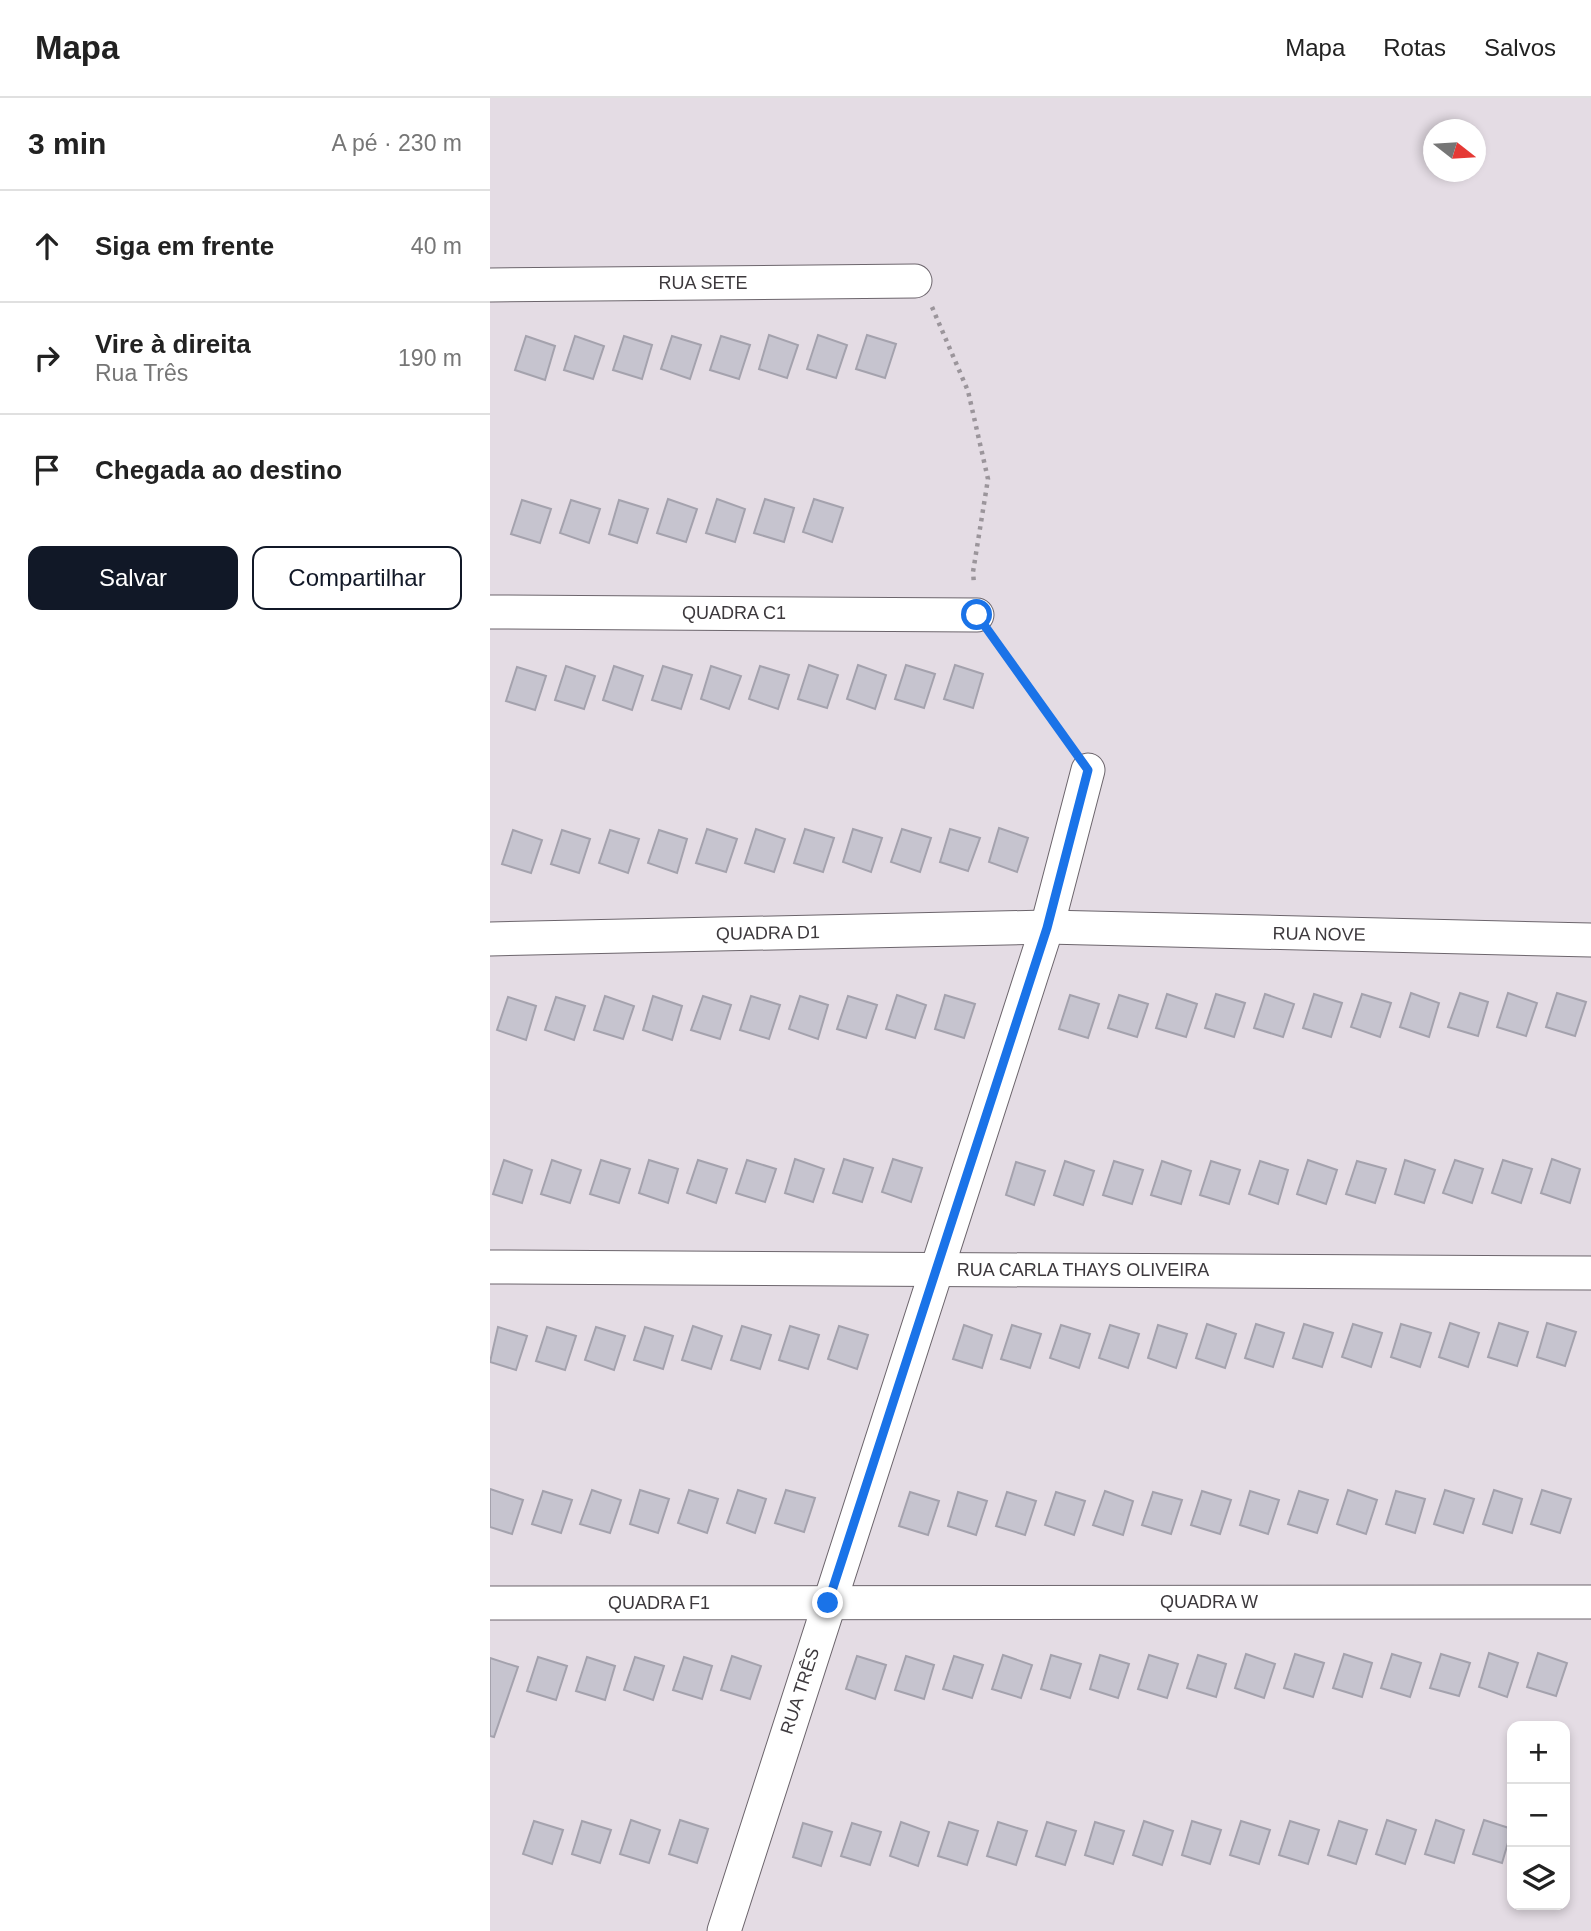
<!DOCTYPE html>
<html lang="pt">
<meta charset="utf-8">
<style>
:root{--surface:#fff;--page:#f2f2f2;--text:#222;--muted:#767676;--line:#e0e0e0;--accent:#111827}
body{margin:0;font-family:Arial,sans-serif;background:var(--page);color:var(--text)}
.controls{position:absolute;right:21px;bottom:21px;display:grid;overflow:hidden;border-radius:14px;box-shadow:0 4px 10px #0003}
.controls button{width:63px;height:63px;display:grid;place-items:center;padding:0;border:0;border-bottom:2px solid var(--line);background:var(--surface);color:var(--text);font:35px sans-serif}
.compass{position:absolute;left:933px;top:21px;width:63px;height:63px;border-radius:50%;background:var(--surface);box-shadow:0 4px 10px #0003;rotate:107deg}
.stop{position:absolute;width:21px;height:21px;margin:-16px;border:5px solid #1a73e8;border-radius:50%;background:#fff}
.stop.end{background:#1a73e8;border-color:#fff;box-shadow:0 2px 7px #0008}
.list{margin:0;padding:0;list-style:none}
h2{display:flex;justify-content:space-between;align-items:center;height:91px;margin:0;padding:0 28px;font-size:30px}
h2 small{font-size:23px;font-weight:400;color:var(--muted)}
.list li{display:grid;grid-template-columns:46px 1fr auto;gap:21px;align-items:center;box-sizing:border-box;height:112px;padding:0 28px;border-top:2px solid var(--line)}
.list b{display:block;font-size:26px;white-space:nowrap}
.list p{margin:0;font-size:23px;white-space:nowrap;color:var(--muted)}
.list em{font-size:23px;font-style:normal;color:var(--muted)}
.actions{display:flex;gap:14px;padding:21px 28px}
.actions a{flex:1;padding:16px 0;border:2px solid var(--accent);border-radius:14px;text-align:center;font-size:24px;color:var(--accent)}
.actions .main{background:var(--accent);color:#fff}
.icon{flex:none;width:38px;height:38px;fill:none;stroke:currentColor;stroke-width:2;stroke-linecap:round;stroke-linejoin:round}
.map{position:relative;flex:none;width:1101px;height:1833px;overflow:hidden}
header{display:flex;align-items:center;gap:42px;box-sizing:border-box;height:98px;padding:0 35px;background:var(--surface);border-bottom:2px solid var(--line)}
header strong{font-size:33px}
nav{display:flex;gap:38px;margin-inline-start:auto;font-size:24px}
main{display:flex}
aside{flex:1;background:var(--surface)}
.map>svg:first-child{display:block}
.building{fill:#c6c4cf;stroke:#a4a2ad;stroke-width:2}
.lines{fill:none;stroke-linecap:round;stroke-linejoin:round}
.minor-casing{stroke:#6c656c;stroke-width:35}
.path{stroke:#9b959b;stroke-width:4.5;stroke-dasharray:3.5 5;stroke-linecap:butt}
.minor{stroke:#fff;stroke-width:33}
.route{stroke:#1a73e8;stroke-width:9}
.labels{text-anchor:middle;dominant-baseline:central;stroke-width:6;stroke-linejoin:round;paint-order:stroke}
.street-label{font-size:18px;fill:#3d393d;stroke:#fff}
</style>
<header>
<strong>Mapa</strong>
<nav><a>Mapa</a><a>Rotas</a><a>Salvos</a></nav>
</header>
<main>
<aside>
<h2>3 min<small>A pé · 230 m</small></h2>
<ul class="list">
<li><svg class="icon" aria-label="ahead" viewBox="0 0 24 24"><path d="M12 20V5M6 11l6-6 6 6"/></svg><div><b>Siga em frente</b></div><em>40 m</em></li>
<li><svg class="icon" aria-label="right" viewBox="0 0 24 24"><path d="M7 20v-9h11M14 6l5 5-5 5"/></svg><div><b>Vire à direita</b><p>Rua Três</p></div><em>190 m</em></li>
<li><svg class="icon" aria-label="arrive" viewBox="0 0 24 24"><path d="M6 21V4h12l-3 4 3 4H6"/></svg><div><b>Chegada ao destino</b></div></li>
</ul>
<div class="actions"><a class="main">Salvar</a><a>Compartilhar</a></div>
</aside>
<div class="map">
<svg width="1101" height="1833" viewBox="0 0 1101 1833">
<rect width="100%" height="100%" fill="#e4dce4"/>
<g class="building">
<path d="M279,237L308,247L297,280L269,271Z"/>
<path d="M328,237L357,247L346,280L317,271Z"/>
<path d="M377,237L406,246L395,280L366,271Z"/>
<path d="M36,238L65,248L55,282L25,272Z"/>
<path d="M85,238L114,248L103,281L74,272Z"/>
<path d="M134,238L162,247L152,281L123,272Z"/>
<path d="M182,238L211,247L200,281L171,271Z"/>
<path d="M231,238L260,247L249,281L220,272Z"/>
<path d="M178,401L207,411L196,444L167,435Z"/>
<path d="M227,401L255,411L245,444L216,435Z"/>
<path d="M275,401L304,410L294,444L264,435Z"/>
<path d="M324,401L353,410L342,444L313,434Z"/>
<path d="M32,402L61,411L50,445L21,436Z"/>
<path d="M81,402L110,411L99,445L70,435Z"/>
<path d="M129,402L158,411L147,445L119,436Z"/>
<path d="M319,567L348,577L337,610L308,601Z"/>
<path d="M368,567L396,577L385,611L357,601Z"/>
<path d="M416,567L445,576L434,610L405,601Z"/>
<path d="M465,567L493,576L483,610L454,601Z"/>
<path d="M76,568L105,578L94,611L65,602Z"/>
<path d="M124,568L153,578L142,612L113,602Z"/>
<path d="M173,568L202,577L191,611L162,602Z"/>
<path d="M221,568L251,578L239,611L211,601Z"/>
<path d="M270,568L299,577L288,611L259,601Z"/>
<path d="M27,569L56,578L45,612L16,603Z"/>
<path d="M509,730L538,740L527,774L499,764Z"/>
<path d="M217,731L247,741L236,774L206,765Z"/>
<path d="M266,731L295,741L284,774L255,765Z"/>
<path d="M315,731L344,740L333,774L304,765Z"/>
<path d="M363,731L392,740L381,774L353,764Z"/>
<path d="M412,731L441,740L430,774L401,764Z"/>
<path d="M460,731L490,740L478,773L450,764Z"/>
<path d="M23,732L52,742L41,775L12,766Z"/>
<path d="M72,732L100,741L89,775L61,766Z"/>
<path d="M120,732L149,741L138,775L109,765Z"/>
<path d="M169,732L197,741L187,775L158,765Z"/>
<path d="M921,895L949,905L939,939L910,929Z"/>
<path d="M970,895L998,904L988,938L958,929Z"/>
<path d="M1018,895L1047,905L1036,938L1007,929Z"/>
<path d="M1067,895L1096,904L1085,938L1056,929Z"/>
<path d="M677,896L707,906L696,939L666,930Z"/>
<path d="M726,896L755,905L744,939L715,930Z"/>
<path d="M775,896L804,906L793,939L764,930Z"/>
<path d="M824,896L852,905L841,939L813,930Z"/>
<path d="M872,896L901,905L890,939L861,929Z"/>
<path d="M407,897L436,907L425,940L396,931Z"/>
<path d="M455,897L485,906L474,940L445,931Z"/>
<path d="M580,897L609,906L598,940L569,931Z"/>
<path d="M629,897L658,906L647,939L618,930Z"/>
<path d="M115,898L144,908L133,941L104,932Z"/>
<path d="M163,898L192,908L182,942L153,932Z"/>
<path d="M213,898L241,907L230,941L201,932Z"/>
<path d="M261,898L290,907L279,941L250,932Z"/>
<path d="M310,898L338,907L328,941L299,931Z"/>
<path d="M358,898L387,907L376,940L347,931Z"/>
<path d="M18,899L46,908L36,942L7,932Z"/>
<path d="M66,899L95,908L84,942L55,932Z"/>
<path d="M305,1061L334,1071L323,1104L295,1095Z"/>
<path d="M354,1061L383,1070L372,1104L343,1095Z"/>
<path d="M403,1061L432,1070L421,1104L392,1094Z"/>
<path d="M1062,1061L1090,1071L1080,1105L1051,1095Z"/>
<path d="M14,1062L42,1072L32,1105L3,1096Z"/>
<path d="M62,1062L91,1072L80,1105L51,1096Z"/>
<path d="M111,1062L140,1071L129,1105L100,1096Z"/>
<path d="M159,1062L188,1071L178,1105L149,1095Z"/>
<path d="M208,1062L237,1071L226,1105L197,1095Z"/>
<path d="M257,1062L286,1071L275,1104L246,1095Z"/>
<path d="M818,1062L847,1072L836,1106L807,1096Z"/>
<path d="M915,1062L945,1072L934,1105L905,1096Z"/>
<path d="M965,1062L993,1071L982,1105L953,1095Z"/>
<path d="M1013,1062L1042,1071L1031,1105L1002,1095Z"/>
<path d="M575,1063L604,1073L593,1107L564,1097Z"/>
<path d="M624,1063L653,1072L642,1106L613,1097Z"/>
<path d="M672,1063L701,1073L691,1106L661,1097Z"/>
<path d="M721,1063L750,1072L739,1106L710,1097Z"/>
<path d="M770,1063L798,1072L788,1106L759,1096Z"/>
<path d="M867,1063L896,1071L885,1105L856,1096Z"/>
<path d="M526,1064L555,1073L544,1107L516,1097Z"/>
<path d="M960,1225L989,1235L978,1269L949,1259Z"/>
<path d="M1009,1225L1038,1234L1027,1268L998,1259Z"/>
<path d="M1057,1225L1086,1234L1075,1268L1047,1259Z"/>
<path d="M717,1226L746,1236L735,1270L706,1260Z"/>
<path d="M766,1226L794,1235L783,1269L755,1260Z"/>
<path d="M814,1226L843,1235L832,1269L803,1260Z"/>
<path d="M863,1226L892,1235L881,1269L852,1259Z"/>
<path d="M911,1226L941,1235L930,1269L901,1259Z"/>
<path d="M474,1227L502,1237L492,1270L463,1261Z"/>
<path d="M522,1227L551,1236L540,1270L511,1261Z"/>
<path d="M571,1227L600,1236L589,1270L560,1260Z"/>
<path d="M620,1227L649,1236L638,1270L609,1260Z"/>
<path d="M668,1227L697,1236L686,1270L658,1260Z"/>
<path d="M203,1228L232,1238L221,1271L192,1262Z"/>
<path d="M252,1228L281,1237L270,1271L241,1262Z"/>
<path d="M300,1228L329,1237L318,1271L289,1262Z"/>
<path d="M349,1228L378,1237L367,1271L338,1261Z"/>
<path d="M8,1229L37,1238L26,1272L0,1264Z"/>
<path d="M57,1229L86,1238L75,1272L46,1263Z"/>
<path d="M106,1229L135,1238L124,1272L95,1262Z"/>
<path d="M155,1229L183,1238L173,1271L144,1262Z"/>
<path d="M0,1391L33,1402L22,1436L0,1429Z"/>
<path d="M102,1392L131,1402L120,1435L90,1426Z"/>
<path d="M150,1392L179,1401L168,1435L140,1426Z"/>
<path d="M199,1392L228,1401L217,1435L188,1425Z"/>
<path d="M248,1392L276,1401L265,1435L237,1425Z"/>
<path d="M296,1392L325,1400L314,1434L285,1425Z"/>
<path d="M858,1392L887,1402L876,1436L847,1426Z"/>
<path d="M955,1392L984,1401L973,1435L944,1426Z"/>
<path d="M1004,1392L1032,1401L1022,1435L993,1426Z"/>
<path d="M1052,1392L1081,1401L1070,1435L1041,1426Z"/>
<path d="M53,1393L82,1402L71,1435L42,1426Z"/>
<path d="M615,1393L643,1403L633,1437L603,1427Z"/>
<path d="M712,1393L741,1402L730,1436L701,1427Z"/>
<path d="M760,1393L789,1402L778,1436L750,1427Z"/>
<path d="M809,1393L838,1402L827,1435L798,1426Z"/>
<path d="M906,1393L935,1401L925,1435L896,1426Z"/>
<path d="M420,1394L449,1403L438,1437L409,1428Z"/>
<path d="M468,1394L497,1403L486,1437L458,1428Z"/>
<path d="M517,1394L546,1403L535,1437L506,1428Z"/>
<path d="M566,1394L595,1403L584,1437L555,1427Z"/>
<path d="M663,1394L692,1402L681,1436L652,1427Z"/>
<path d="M999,1555L1028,1565L1017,1599L989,1589Z"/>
<path d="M1048,1555L1077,1565L1066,1598L1037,1589Z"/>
<path d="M756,1556L785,1566L774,1600L745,1590Z"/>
<path d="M805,1556L834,1565L823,1599L794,1590Z"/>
<path d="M854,1556L882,1565L872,1599L843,1590Z"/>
<path d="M902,1556L931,1565L920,1599L891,1590Z"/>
<path d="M951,1556L980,1565L969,1598L940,1590Z"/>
<path d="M513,1557L542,1567L531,1600L502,1591Z"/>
<path d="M561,1557L591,1566L580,1600L551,1591Z"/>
<path d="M610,1557L639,1566L628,1600L600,1591Z"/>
<path d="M659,1557L688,1566L677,1600L648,1591Z"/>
<path d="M708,1557L736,1566L726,1599L697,1590Z"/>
<path d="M242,1558L271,1568L260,1601L231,1592Z"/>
<path d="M367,1558L396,1567L385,1601L356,1591Z"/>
<path d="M416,1558L444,1567L434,1601L405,1592Z"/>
<path d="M464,1558L493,1567L482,1600L453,1591Z"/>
<path d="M48,1559L77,1568L66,1602L37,1593Z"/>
<path d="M97,1559L125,1568L115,1602L86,1593Z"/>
<path d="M145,1559L174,1568L163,1602L134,1592Z"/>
<path d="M194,1559L222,1568L212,1601L183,1592Z"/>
<path d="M0,1560L28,1569L4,1639L0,1638Z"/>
<path d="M141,1722L170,1732L159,1765L130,1756Z"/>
<path d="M190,1722L218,1731L207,1765L179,1756Z"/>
<path d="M897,1722L926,1732L915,1766L886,1756Z"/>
<path d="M946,1722L974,1732L964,1765L935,1756Z"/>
<path d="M994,1722L1022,1731L1012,1765L983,1756Z"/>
<path d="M44,1723L73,1732L62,1766L33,1756Z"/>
<path d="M92,1723L121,1732L110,1765L82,1756Z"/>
<path d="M654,1723L683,1733L672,1767L643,1757Z"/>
<path d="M702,1723L731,1732L720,1766L692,1757Z"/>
<path d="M751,1723L780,1732L769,1766L740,1757Z"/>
<path d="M800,1723L829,1732L818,1766L789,1757Z"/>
<path d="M849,1723L877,1732L866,1766L838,1757Z"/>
<path d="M411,1724L439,1734L428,1768L400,1758Z"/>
<path d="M459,1724L488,1733L477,1767L448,1758Z"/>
<path d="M508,1724L537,1733L526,1767L497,1758Z"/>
<path d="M557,1724L586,1733L575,1767L546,1758Z"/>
<path d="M605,1724L634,1733L623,1766L595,1757Z"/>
<path d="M313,1725L342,1734L331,1768L303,1759Z"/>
<path d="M362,1725L391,1734L380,1767L351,1758Z"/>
</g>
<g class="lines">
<defs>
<g id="minor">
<path d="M0,187L425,183"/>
<path d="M0,514L487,517"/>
<path d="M0,841L557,829L1101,842"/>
<path d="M0,1169L1101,1175"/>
<path d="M0,1505L1101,1504"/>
<path d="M234,1833L557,829L598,672"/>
</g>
</defs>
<use href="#minor" class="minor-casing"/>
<g class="path">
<path d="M442,209L478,293L498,381L483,474L484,486"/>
<path d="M505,542L579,646"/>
</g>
<use href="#minor" class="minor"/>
</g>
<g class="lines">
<path class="route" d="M338,1505L557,830L598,672L487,517"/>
</g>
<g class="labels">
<g class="street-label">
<text x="213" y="185">RUA SETE</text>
<text x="244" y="515">QUADRA C1</text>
<text transform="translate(278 835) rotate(-1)">QUADRA D1</text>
<text transform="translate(829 836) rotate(1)">RUA NOVE</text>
<text x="593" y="1172">RUA CARLA THAYS OLIVEIRA</text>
<text x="719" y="1504">QUADRA W</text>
<text x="169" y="1505">QUADRA F1</text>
<text transform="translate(310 1593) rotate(-72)">RUA TRÊS</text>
</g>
</g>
</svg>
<div class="controls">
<button>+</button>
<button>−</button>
<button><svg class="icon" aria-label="layers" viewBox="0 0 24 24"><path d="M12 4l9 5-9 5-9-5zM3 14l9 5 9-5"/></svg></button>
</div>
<svg class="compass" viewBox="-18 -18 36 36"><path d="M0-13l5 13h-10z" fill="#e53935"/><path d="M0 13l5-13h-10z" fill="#767676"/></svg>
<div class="stop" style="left:487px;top:517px"></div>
<div class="stop end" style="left:338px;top:1505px"></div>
</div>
</main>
